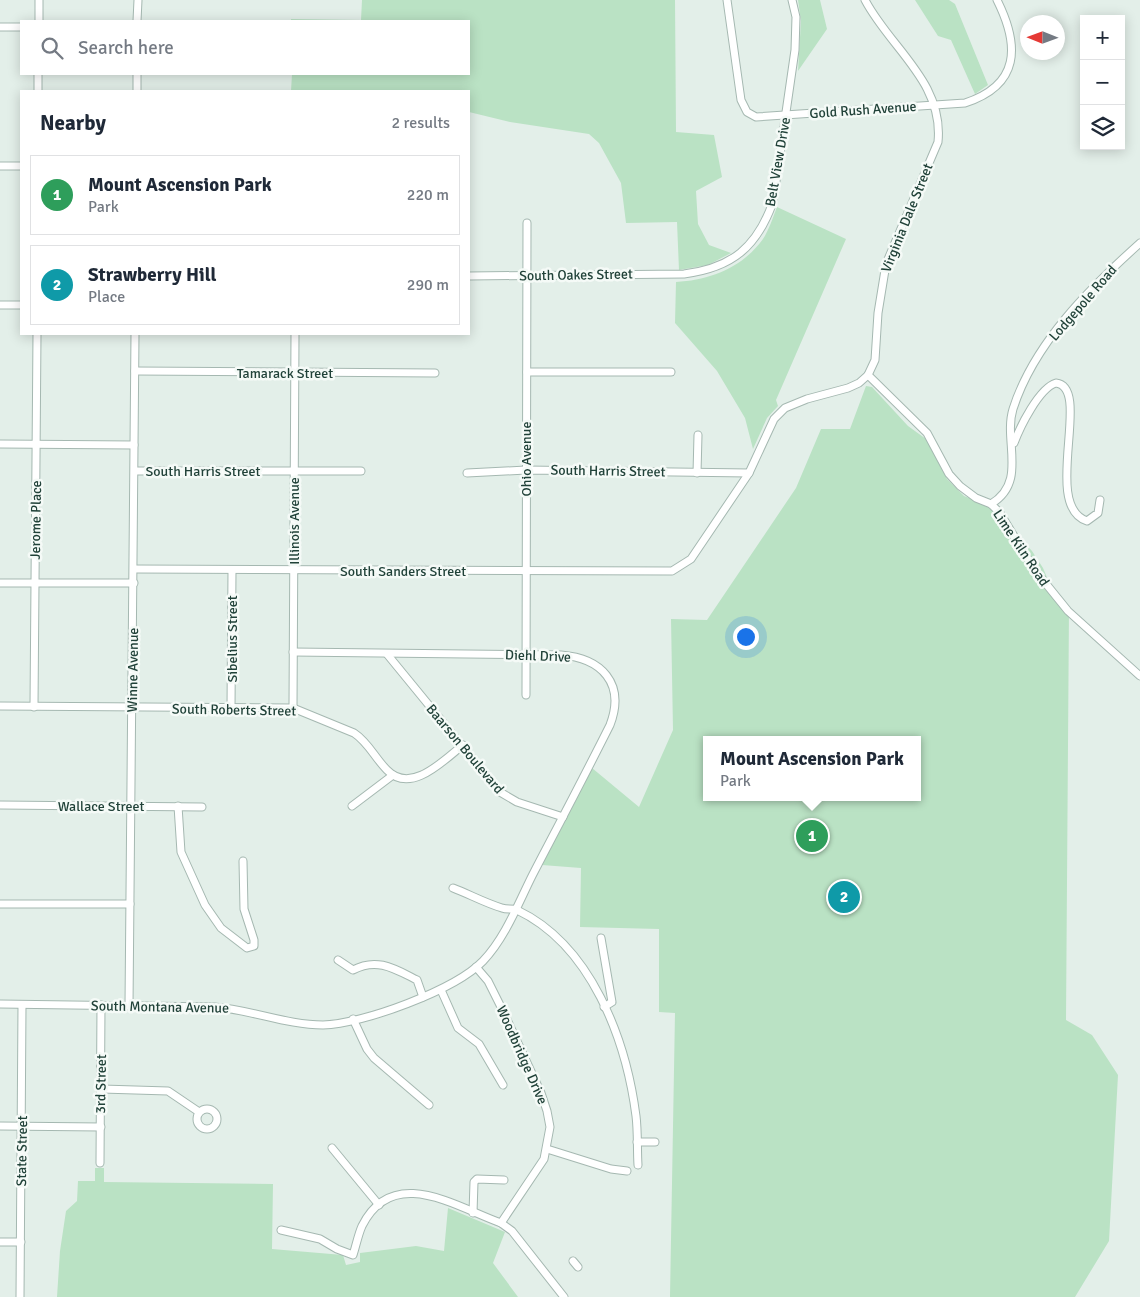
<!DOCTYPE html>
<meta charset="utf-8">
<style>
:root{--surface:#fff;--page:#f6f6f7;--text:#1f2937;--muted:#747a83;--line:#e0e1e3;--accent:#b45309}
body{margin:0;font-family:Signika,sans-serif;background:var(--page);color:var(--text)}
.controls{position:absolute;right:15px;top:15px;display:grid;overflow:hidden;border-radius:0px;box-shadow:0 2px 12px #0003}
.controls button{width:45px;height:45px;display:grid;place-items:center;padding:0;border:0;border-bottom:1px solid var(--line);background:var(--surface);color:var(--text);font:25px sans-serif}
.compass{position:absolute;left:1020px;top:15px;width:45px;height:45px;border-radius:50%;background:var(--surface);box-shadow:0 2px 12px #0003;rotate:271deg}
.you{position:absolute;left:745px;top:636px;width:18px;height:18px;margin:-12px;border:4px solid #fff;border-radius:50%;background:#1a73e8;box-shadow:0 0 0 8px #1a73e833}
.badge{display:grid;place-items:center;width:32px;height:32px;border-radius:50%;background:var(--accent);color:#fff;font-size:16px;font-weight:700}
.pin{position:absolute;translate:-50% -50%;border:2px solid #fff;box-shadow:0 1px 5px #0006}
.popup{position:absolute;left:703px;top:736px;width:218px;height:65px;box-sizing:border-box;display:grid;place-content:center;border-radius:0px;background:var(--surface);filter:drop-shadow(0 1px 4px #0005);font-size:16px;white-space:nowrap;color:var(--muted)}
.popup b{font-size:19px;color:var(--text)}
.popup::after{content:'';position:absolute;left:50%;top:100%;margin-left:-10px;border:10px solid transparent;border-top-color:var(--surface)}
.list{margin:0;padding:0;list-style:none}
h2{display:flex;justify-content:space-between;align-items:center;height:65px;margin:0;padding:0 20px;font-size:21px}
h2 small{font-size:16px;font-weight:400;color:var(--muted)}
.list li{display:grid;grid-template-columns:32px 1fr auto;gap:15px;align-items:center;box-sizing:border-box;height:80px;margin:0 10px 10px;padding:0 10px;border:1px solid var(--line);border-radius:0px}
.list b{display:block;font-size:19px;white-space:nowrap}
.list p{margin:0;font-size:16px;white-space:nowrap;color:var(--muted)}
.list em{font-size:16px;font-style:normal;color:var(--muted)}
.icon{flex:none;width:28px;height:28px;fill:none;stroke:currentColor;stroke-width:2;stroke-linecap:round;stroke-linejoin:round}
.map{position:relative;flex:none;width:1140px;height:1297px;overflow:hidden}
.search{position:absolute;background:var(--surface);box-shadow:0 2px 12px #0003;left:20px;top:20px;width:450px;height:55px;display:flex;align-items:center;gap:12px;box-sizing:border-box;padding:0 18px;border-radius:0px;color:var(--muted);font-size:19px}
.panel{position:absolute;background:var(--surface);box-shadow:0 2px 12px #0003;left:20px;top:90px;width:450px;height:245px;border-radius:0px}
.map>svg:first-child{display:block}
.green{fill:#bae2c4;fill-rule:evenodd}
.lines{fill:none;stroke-linecap:round;stroke-linejoin:round}
.street-casing{stroke:#a5b8b1;stroke-width:9}
.street{stroke:#fff;stroke-width:7}
.labels{text-anchor:middle;dominant-baseline:central;stroke-width:5;stroke-linejoin:round;paint-order:stroke}
.street-label{font-size:14px;fill:#214239;stroke:#f5faf7}
</style>
<div class="map">
<svg width="1140" height="1297" viewBox="0 0 1140 1297">
<rect width="100%" height="100%" fill="#e3efe9"/>
<g class="green">
<path d="M362,0H675L676,132L714,135L722,177L696,191L698,224L709,245L731,253L708,265L679,270L677,222L626,223L621,183L599,143L589,134L510,122L469,112V91H291L292,74H469V21H291V19L361,20Z"/>
<path d="M798,0H820L827,29L798,71L801,21Z"/>
<path d="M915,0H949L955,4L988,85L975,94L951,40L938,36Z"/>
<path d="M777,207L846,239L776,400L778,406L767,418L753,449L745,418L717,371L675,323L676,282C710,280 742,268 763,239C769,230 773,217 777,207Z"/>
<path d="M866,386L872,387L908,426L926,439L947,479L964,496L990,506L1032,551L1043,568L1051,587L1069,607L1066,1020L1092,1035L1118,1075L1109,1241L1075,1297H670L675,1013L659,1012V929L580,927L581,868L542,865L592,768L639,807L673,730L671,619L707,620L796,488L821,429H850ZM707,740H917V797H707Z"/>
<path d="M95,1168H104V1182L273,1184L272,1249L343,1255L346,1265L360,1262V1253L416,1246L444,1251L448,1208L505,1232L493,1263L518,1297H57L60,1251L66,1211L77,1201L78,1181H95Z"/>
</g>
<g class="lines">
<defs>
<g id="street">
<path d="M727,0L741,100L747,112L756,117L965,103C1020,85 1020,46 997,0"/>
<path d="M39,21V0"/>
<path d="M137,21L138,0"/>
<path d="M0,27H21"/>
<path d="M38,91V74"/>
<path d="M137,91V74"/>
<path d="M0,166H21"/>
<path d="M469,276L684,274C732,268 757,247 773,202L795,50L796,17L792,0"/>
<path d="M0,305H21"/>
<path d="M135,371L435,373"/>
<path d="M527,372H671"/>
<path d="M868,375L927,433L949,474L960,486L976,498L991,504L1000,513L1034,569L1068,611L1140,676"/>
<path d="M1014,443C1020,427 1039,388 1056,383C1093,387 1041,506 1087,521L1098,513L1100,500"/>
<path d="M0,444L134,445"/>
<path d="M135,471H361"/>
<path d="M467,473L526,470L749,473"/>
<path d="M697,473L698,435"/>
<path d="M991,504C1028,482 1003,441 1013,409C1034,343 1090,288 1140,243"/>
<path d="M134,569L672,571L691,559L749,473L774,419L785,408L807,399L848,388L859,383L868,375L875,360L878,313L886,264L938,142C944,82 890,48 865,0"/>
<path d="M0,583H134"/>
<path d="M387,654L500,792L517,802L563,817"/>
<path d="M526,695L527,223"/>
<path d="M0,706L293,708L354,733C368,742 375,758 387,770C411,795 444,760 463,745"/>
<path d="M34,707L37,334"/>
<path d="M231,708L232,570"/>
<path d="M293,708L295,334"/>
<path d="M0,805L202,807"/>
<path d="M178,806L181,852L205,905L221,928L247,948L254,946V940L244,909L243,861"/>
<path d="M352,806L393,775"/>
<path d="M453,888C469,894 485,903 502,908C507,910 512,908 517,910C591,945 626,1039 636,1116C638,1132 637,1149 638,1165"/>
<path d="M0,904H130"/>
<path d="M601,938L612,1002L604,1007"/>
<path d="M338,960L353,970C377,957 395,969 417,980L423,997"/>
<path d="M476,967L488,981L503,1011L541,1093L547,1111L550,1127L544,1159L501,1223"/>
<path d="M441,990L458,1028L479,1044L503,1085"/>
<path d="M0,1004L215,1007C252,1010 287,1025 323,1025C363,1024 455,990 483,961C505,938 518,904 532,876C558,826 585,775 610,725C626,683 601,658 561,655L293,652"/>
<path d="M129,1006L135,334"/>
<path d="M353,1019L367,1049L374,1058L429,1105"/>
<path d="M102,1089L168,1091L199,1112"/>
<circle cx="207" cy="1119" r="10"/>
<path d="M0,1126L101,1127"/>
<path d="M637,1142H655"/>
<path d="M332,1148L379,1205"/>
<path d="M547,1149L611,1169L627,1171"/>
<path d="M100,1163L101,1005"/>
<path d="M473,1213L474,1182L477,1179L504,1180"/>
<path d="M281,1230L320,1239L337,1249L353,1255C356,1246 358,1235 362,1226C393,1164 456,1207 501,1223L512,1231L564,1297"/>
<path d="M0,1242H21"/>
<path d="M573,1261L578,1267"/>
<path d="M20,1297L22,1005"/>
</g>
</defs>
<use href="#street" class="street-casing"/>
<use href="#street" class="street"/>
</g>
<g class="labels">
<g class="street-label">
<text transform="translate(863 110) rotate(-4)">Gold Rush Avenue</text>
<text transform="translate(778 162) rotate(-80)">Belt View Drive</text>
<text transform="translate(907 218) rotate(-68)">Virginia Dale Street</text>
<text transform="translate(576 275) rotate(-1)">South Oakes Street</text>
<text transform="translate(1083 303) rotate(-49)">Lodgepole Road</text>
<text x="285" y="373">Tamarack Street</text>
<text transform="translate(526 459) rotate(-90)">Ohio Avenue</text>
<text x="203" y="471">South Harris Street</text>
<text transform="translate(608 471) rotate(1)">South Harris Street</text>
<text transform="translate(36 520) rotate(-89)">Jerome Place</text>
<text transform="translate(294 521) rotate(-90)">Illinois Avenue</text>
<text transform="translate(1021 548) rotate(56)">Lime Kiln Road</text>
<text x="403" y="571">South Sanders Street</text>
<text transform="translate(232 639) rotate(-90)">Sibelius Street</text>
<text transform="translate(538 656) rotate(2)">Diehl Drive</text>
<text transform="translate(133 670) rotate(-89)">Winne Avenue</text>
<text transform="translate(234 710) rotate(1)">South Roberts Street</text>
<text transform="translate(465 749) rotate(50)">Baarson Boulevard</text>
<text x="101" y="806">Wallace Street</text>
<text transform="translate(160 1007) rotate(1)">South Montana Avenue</text>
<text transform="translate(522 1055) rotate(66)">Woodbridge Drive</text>
<text transform="translate(101 1084) rotate(-89)">3rd Street</text>
<text transform="translate(22 1151) rotate(-89)">State Street</text>
</g>
</g>
</svg>
<div class="controls">
<button>+</button>
<button>−</button>
<button><svg class="icon" aria-label="layers" viewBox="0 0 24 24"><path d="M12 4l9 5-9 5-9-5zM3 14l9 5 9-5"/></svg></button>
</div>
<svg class="compass" viewBox="-18 -18 36 36"><path d="M0-13l5 13h-10z" fill="#e53935"/><path d="M0 13l5-13h-10z" fill="#747a83"/></svg>
<div class="you"></div>
<div class="pin badge" style="left:812px;top:836px;background:#2e9e5b">1</div>
<div class="popup"><b>Mount Ascension Park</b>Park</div>
<div class="pin badge" style="left:844px;top:897px;background:#0f9aa8">2</div>
<div class="search"><svg class="icon" aria-label="search" viewBox="0 0 24 24"><circle cx="10" cy="10" r="6"/><path d="M15 15l6 6"/></svg>Search here</div>
<section class="panel">
<h2>Nearby<small>2 results</small></h2>
<ul class="list">
<li><span class="badge" style="background:#2e9e5b">1</span><div><b>Mount Ascension Park</b><p>Park</p></div><em>220 m</em></li>
<li><span class="badge" style="background:#0f9aa8">2</span><div><b>Strawberry Hill</b><p>Place</p></div><em>290 m</em></li>
</ul>
</section>
</div>
